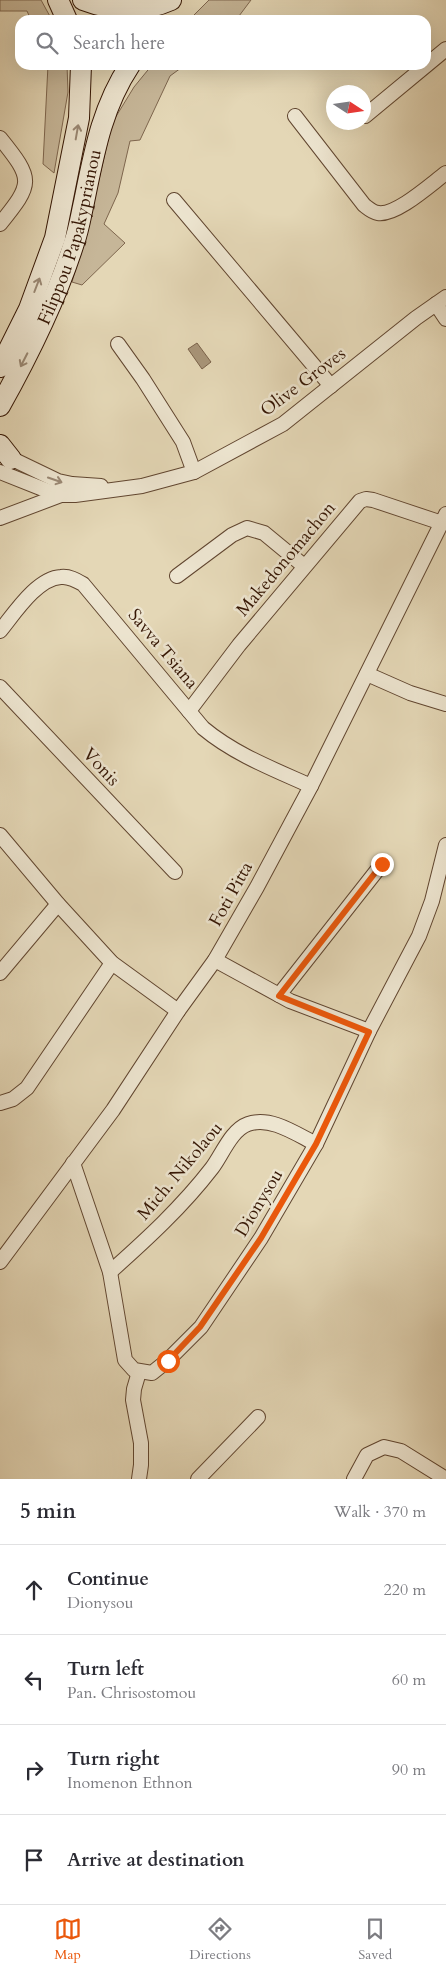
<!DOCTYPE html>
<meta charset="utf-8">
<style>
:root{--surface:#fff;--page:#f2f2f3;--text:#2b2b33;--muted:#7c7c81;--line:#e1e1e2;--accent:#ea580c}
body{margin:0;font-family:Cardo,serif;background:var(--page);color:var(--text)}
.compass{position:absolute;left:326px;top:85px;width:45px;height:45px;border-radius:50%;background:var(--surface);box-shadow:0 5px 20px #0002;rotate:102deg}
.stop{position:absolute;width:15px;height:15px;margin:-11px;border:4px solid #ea580c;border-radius:50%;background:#fff}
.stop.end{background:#ea580c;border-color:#fff;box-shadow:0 1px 5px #0008}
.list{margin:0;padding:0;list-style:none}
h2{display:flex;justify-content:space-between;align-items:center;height:65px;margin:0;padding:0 20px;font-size:21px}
h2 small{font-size:16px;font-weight:400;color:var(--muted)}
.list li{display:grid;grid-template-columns:32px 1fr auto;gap:15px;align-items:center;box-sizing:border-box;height:90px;padding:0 20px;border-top:1px solid var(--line)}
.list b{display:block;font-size:19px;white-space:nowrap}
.list p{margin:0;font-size:16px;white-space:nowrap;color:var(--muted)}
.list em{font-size:16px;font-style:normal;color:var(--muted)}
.icon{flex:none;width:28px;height:28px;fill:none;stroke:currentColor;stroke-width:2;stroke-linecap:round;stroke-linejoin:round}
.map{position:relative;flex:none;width:446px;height:1479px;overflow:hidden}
.search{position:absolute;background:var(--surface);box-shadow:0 5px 20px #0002;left:15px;right:15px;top:15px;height:55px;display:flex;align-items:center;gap:12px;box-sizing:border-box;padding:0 18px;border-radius:15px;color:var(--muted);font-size:19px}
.sheet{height:425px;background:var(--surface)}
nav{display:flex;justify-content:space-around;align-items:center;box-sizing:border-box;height:70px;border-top:1px solid var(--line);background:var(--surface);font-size:14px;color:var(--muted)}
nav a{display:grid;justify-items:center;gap:2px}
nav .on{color:var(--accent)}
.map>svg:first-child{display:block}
.green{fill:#c6b698;stroke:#7e664e}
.water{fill:#a89579;stroke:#7a624a}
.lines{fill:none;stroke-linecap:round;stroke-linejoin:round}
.minor-casing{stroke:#614630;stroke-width:16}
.secondary-casing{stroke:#351604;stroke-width:22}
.minor{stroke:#ede5d0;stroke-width:14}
.secondary{stroke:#ede5d0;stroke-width:20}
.oneway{stroke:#9a8874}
.route{stroke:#ea580c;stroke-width:6}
.labels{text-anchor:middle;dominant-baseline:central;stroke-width:5;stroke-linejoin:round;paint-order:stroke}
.street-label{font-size:18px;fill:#351604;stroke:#ede5d0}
</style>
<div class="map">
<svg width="446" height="1479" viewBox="0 0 446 1479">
<rect width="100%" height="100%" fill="#e4d7b6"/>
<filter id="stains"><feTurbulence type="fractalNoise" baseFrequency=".004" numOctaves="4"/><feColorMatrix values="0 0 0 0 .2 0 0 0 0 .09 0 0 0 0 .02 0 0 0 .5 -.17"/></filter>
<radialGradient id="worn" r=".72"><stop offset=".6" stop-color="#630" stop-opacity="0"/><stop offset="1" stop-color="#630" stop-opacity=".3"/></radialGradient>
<g class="green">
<path d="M0,0H41L52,20H31L27,11H0Z"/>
<path d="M209,0H251L236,20H189Z"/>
<path d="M48,65H67L68,92L54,173L43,164Z"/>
<path d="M152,65H185L170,76L140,140L130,141L118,193L104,224L125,243L82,285L72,282L91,214L112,123L134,87Z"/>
</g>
<path class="water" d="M197,343L211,362L202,369L188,349Z"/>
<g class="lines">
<defs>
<g id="minor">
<path d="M295,116L364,205C368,208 372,212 378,213C396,216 431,184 446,173"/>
<path d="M365,116L446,49"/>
<path d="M0,138C34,180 33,183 0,224"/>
<path d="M174,200L331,386"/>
<path d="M436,304L446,319"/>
<path d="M118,344L143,379L183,442L194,472"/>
<path d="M4,455L58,481L72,484L101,486"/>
<path d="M0,472L48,491L62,495H75L142,486L194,472L283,424L416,318L446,297"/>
<path d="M0,518L61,495"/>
<path d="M177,576L232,535L247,528L264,533L304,566"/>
<path d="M0,631C14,614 37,578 61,577C69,576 76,580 83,584L203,728C234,754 273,769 311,786"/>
<path d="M367,674L410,693L446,704"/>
<path d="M0,687L175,872"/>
<path d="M189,711L239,645L360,501L366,499L373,500L442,523"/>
<path d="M0,835L58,904L112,963L178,1011"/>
<path d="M215,960L290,1001L369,1031"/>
<path d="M0,973L58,904"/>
<path d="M279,995L382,864"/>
<path d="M0,1103L13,1099L27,1088L112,963"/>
<path d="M73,1163L110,1272L125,1360L134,1370L152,1373L167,1361L201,1327L261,1238L316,1144L369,1031L419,936L432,901L446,845"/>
<path d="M0,1262L113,1110L178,1011L215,960L257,887L311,786L446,514"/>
<path d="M110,1272C146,1240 182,1207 212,1168C222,1155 231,1130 248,1124C271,1116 296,1134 316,1144"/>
<path d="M139,1479L141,1465V1443L133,1400L134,1389L139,1372"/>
<path d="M198,1479L258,1417"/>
<path d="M354,1479L367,1455L384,1447L401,1451L446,1479"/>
</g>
<g id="secondary">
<path d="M58,0L67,20"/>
<path d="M83,0C112,11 142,13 171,0"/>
<path d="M0,367L29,309L55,238L79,118L81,65"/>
<path id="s1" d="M0,406C29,354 56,300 74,243C79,229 81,215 84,202C94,153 102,107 130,65"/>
<path d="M0,445L11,459"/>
</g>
</defs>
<use href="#minor" class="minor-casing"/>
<use href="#secondary" class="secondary-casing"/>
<use href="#minor" class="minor"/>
<use href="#secondary" class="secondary"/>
</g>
<defs><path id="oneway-shaft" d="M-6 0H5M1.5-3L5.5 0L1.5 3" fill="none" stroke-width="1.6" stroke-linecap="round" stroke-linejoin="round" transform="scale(1.25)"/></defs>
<g class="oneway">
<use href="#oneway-shaft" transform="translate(77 132) rotate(-80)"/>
<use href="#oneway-shaft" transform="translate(37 285) rotate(-69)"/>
<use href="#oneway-shaft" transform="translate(24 360) rotate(117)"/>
<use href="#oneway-shaft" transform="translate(55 480) rotate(19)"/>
</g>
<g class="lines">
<path class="route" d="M168,1361L200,1327L261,1238L316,1144L369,1032L279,996L382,864"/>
</g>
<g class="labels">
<g class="street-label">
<text stroke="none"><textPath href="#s1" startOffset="184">Filippou Papakyprianou</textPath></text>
<text transform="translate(303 382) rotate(-37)">Olive Groves</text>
<text transform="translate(286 559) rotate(-50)">Makedonomachon</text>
<text transform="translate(163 649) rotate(50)">Savva Tsiana</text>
<text transform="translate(101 767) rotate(47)">Vonis</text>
<text transform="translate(231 894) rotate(-61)">Foti Pitta</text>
<text transform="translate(180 1171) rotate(-50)">Mich. Nikolaou</text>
<text transform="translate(259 1203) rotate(-59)">Dionysou</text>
</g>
</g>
<rect width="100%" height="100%" filter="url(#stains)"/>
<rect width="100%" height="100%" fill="url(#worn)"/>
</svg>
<svg class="compass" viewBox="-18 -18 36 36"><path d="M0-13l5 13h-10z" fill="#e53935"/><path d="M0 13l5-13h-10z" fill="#7c7c81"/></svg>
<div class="stop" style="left:168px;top:1361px"></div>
<div class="stop end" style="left:382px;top:864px"></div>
<div class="search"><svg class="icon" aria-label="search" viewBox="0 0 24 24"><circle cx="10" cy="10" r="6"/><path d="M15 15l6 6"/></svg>Search here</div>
</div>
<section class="sheet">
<h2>5 min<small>Walk · 370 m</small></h2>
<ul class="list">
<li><svg class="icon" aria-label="ahead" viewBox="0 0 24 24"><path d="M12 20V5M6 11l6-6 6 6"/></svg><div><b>Continue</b><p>Dionysou</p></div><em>220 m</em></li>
<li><svg class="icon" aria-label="left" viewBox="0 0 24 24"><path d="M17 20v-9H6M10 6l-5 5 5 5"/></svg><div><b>Turn left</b><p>Pan. Chrisostomou</p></div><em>60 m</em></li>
<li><svg class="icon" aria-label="right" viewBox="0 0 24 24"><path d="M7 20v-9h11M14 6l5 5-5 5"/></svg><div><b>Turn right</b><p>Inomenon Ethnon</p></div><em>90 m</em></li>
<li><svg class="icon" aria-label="arrive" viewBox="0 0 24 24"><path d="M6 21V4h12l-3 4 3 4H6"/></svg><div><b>Arrive at destination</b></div></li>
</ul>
</section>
<nav>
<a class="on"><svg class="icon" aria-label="map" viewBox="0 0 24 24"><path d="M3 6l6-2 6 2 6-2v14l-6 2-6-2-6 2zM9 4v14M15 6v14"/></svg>Map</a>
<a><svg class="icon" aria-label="directions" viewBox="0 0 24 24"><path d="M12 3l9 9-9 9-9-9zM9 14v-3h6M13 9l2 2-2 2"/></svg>Directions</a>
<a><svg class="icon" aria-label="saved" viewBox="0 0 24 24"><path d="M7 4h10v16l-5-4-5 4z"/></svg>Saved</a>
</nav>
